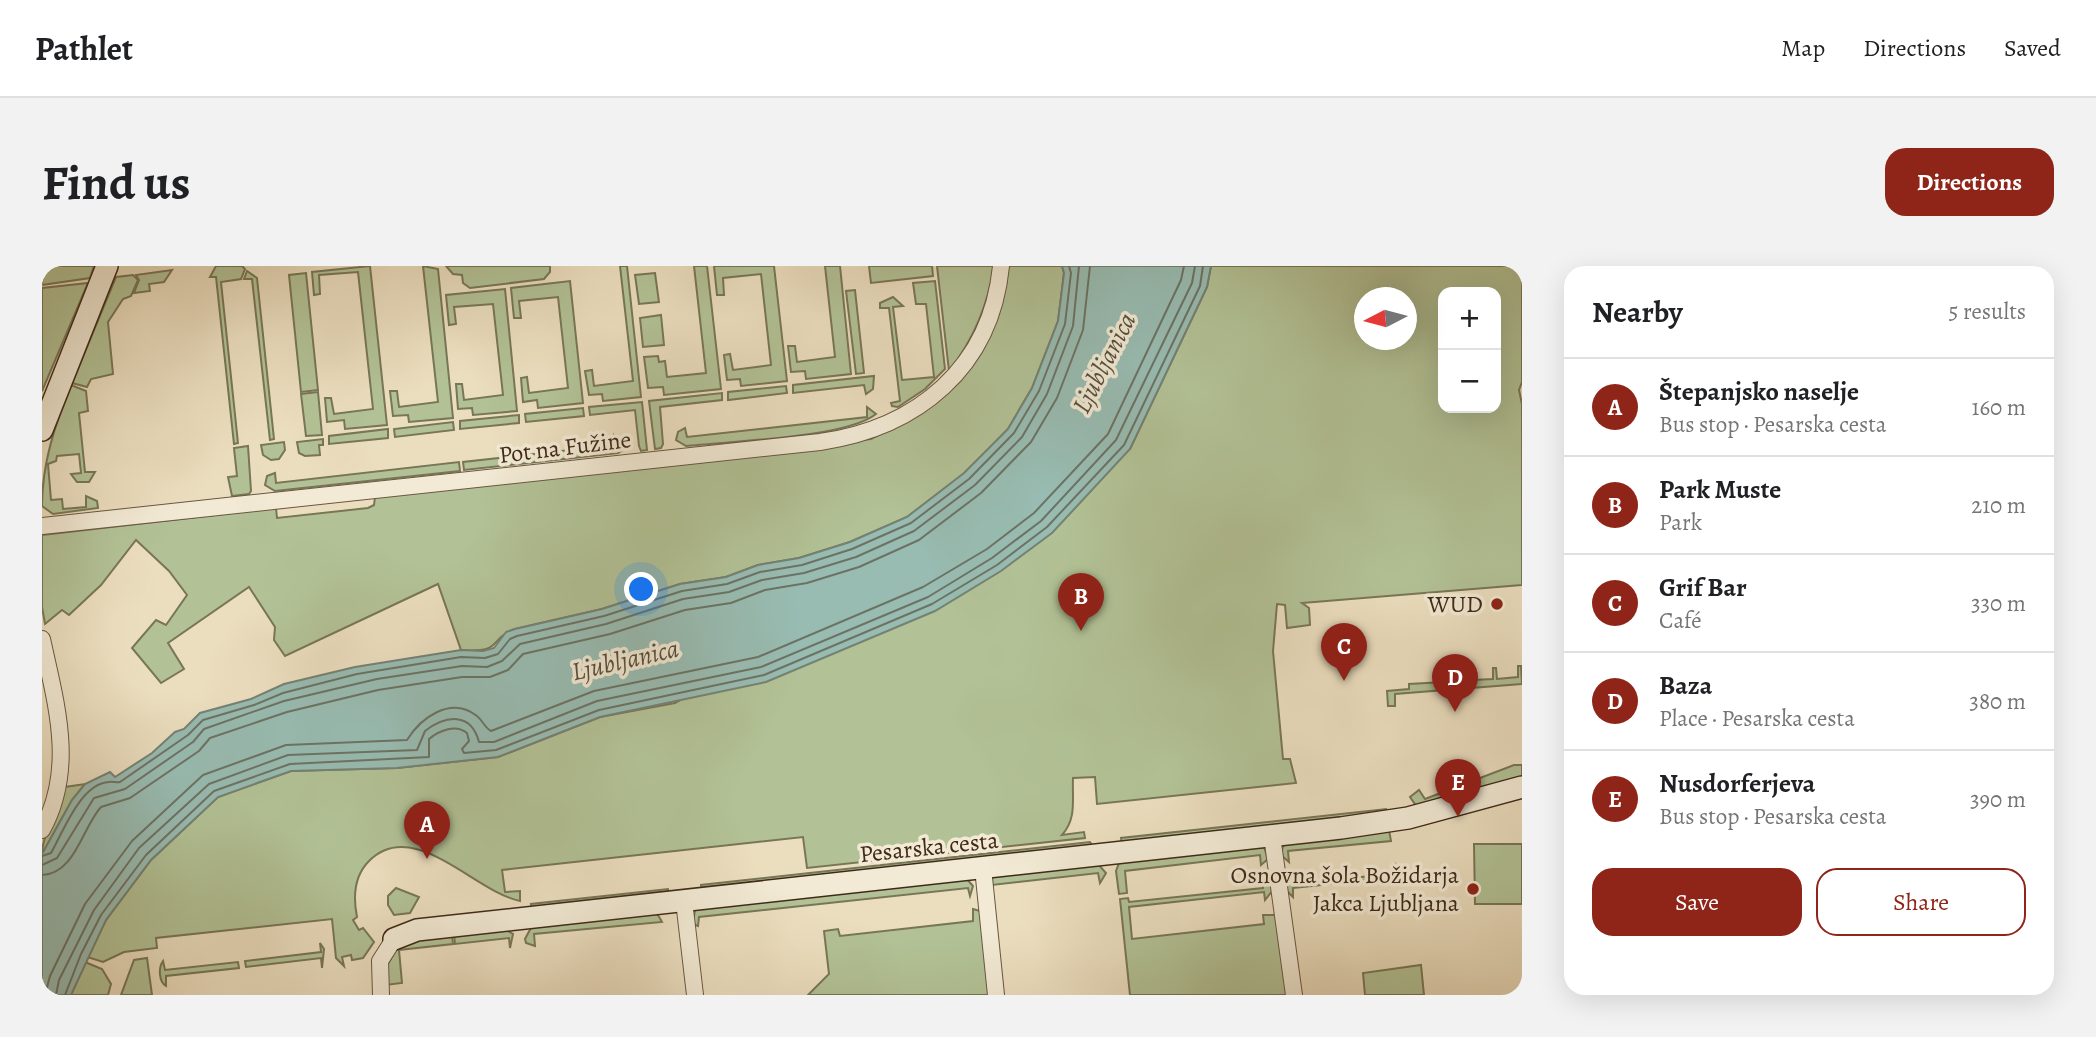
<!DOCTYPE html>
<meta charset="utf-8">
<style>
:root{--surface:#fff;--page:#f2f2f2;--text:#202124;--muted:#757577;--line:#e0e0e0;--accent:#8f2418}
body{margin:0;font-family:Alegreya,serif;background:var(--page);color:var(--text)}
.controls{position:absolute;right:21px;top:21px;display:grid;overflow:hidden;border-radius:14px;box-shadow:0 7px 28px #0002}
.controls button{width:63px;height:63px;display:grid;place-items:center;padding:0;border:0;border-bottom:2px solid var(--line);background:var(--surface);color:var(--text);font:35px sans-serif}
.compass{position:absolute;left:1312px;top:21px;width:63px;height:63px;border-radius:50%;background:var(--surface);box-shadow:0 7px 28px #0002;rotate:264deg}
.you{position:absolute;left:600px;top:324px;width:24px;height:24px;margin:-18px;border:5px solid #fff;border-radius:50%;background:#1a73e8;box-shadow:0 0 0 10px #1a73e833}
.badge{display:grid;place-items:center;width:46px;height:46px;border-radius:50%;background:var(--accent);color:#fff;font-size:23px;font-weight:700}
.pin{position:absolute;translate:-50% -58px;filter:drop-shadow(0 2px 4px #0008)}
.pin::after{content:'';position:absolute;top:37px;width:24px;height:21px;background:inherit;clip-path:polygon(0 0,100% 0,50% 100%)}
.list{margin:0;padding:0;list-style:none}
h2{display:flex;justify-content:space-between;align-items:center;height:91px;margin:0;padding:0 28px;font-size:30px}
h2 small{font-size:23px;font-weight:400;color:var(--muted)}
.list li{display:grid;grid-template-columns:46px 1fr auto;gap:21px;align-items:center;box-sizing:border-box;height:98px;padding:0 28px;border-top:2px solid var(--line)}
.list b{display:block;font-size:26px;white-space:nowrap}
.list p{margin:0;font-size:23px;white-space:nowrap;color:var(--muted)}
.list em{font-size:23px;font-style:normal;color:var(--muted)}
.actions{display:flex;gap:14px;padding:21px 28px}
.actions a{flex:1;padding:16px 0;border:2px solid var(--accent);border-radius:21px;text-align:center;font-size:24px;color:var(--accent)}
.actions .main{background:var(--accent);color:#fff}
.map{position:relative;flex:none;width:1480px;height:729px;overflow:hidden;border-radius:21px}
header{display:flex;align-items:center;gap:42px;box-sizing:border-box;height:98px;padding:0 35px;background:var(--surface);border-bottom:2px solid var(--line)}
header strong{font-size:33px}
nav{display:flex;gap:38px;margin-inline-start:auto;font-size:24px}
.intro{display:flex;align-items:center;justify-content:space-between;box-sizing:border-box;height:168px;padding:0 42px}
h1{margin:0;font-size:49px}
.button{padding:18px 32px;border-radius:21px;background:var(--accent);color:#fff;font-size:24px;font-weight:700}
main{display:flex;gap:42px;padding:0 42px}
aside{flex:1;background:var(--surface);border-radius:21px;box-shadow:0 7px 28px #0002}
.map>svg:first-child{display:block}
.green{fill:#b2c296;stroke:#787657;stroke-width:2;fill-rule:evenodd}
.water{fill:#98bcb2;stroke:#748274;stroke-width:2}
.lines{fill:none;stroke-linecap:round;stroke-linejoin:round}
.shore{stroke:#6c7365;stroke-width:2}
.street-casing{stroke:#6a5742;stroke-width:18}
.secondary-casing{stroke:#3f2a18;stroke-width:24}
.street{stroke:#f2ead5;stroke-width:16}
.secondary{stroke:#f2ead5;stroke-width:21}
.poi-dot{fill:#8f2418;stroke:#f2ead5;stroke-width:2.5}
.labels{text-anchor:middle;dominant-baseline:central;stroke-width:7;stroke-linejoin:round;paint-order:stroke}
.street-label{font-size:24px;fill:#3f2a18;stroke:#f2ead5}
.poi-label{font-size:24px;fill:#3f2a18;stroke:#f2ead5;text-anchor:end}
.water-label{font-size:26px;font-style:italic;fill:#554e3e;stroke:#f2ead5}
</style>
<header>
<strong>Pathlet</strong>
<nav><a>Map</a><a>Directions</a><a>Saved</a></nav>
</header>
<div class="intro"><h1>Find us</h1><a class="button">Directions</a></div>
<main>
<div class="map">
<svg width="1480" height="729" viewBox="0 0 1480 729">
<rect width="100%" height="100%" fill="#ebdebf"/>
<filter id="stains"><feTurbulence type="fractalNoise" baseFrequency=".00286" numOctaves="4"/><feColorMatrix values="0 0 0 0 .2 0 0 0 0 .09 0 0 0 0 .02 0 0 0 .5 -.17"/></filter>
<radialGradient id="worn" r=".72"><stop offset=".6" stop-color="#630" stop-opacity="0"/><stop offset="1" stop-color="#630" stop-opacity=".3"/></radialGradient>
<g class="green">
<path d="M2,0H52L48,12L0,19Z"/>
<path d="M174,0H200L203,3L199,13L179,16L196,177L192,178L174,11H168Z"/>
<path d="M328,0L345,159L303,163L302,154L285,156L283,132H289L292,148L331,143L316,6L277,9L278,28L272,29L270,6Z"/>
<path d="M381,0L396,3L411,152L367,156L366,149L351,150L348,125H355L357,141L396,136Z"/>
<path d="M404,0H508V6L502,13L428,22L421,17L420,9L411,8Z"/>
<path d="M578,0H585L599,131L561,135L560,128L547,129L543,105L550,104L552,120L591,115Z"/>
<path d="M652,0H665L679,123L622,129L621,121L606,122L602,91L616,90L617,96L623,95L625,111L664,107Z"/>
<path d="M672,0H732L745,115L699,120L698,113L685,114L682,89L688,88L691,104L729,99L719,8L681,12L682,29H675Z"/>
<path d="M783,0H798L809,108L764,113L763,105L749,106L746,80H753L755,96L793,91Z"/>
<path d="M827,0H890L891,10L829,17Z"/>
<path d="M895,0H952C946,40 932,73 907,105Z"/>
<path d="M965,0H1020L1022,7L1016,55L990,122L966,163L922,208L865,251L808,276L757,292L716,299L684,311L638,318L560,343L473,363C445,373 463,387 419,384L396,318L243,390L232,374L233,361L207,321L126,377L142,403L119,417L90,382L114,354L124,359L145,329L127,305L94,274L59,319L27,349L20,344L3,358L0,341V269L234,242L235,252L326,242L332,239L333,231L829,173L877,148L905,126Z"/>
<path d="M1169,0H1480V116L1477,124L1480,138V319L1260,337L1267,342L1268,359L1245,362L1243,339L1235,338L1231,385L1241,493H1248L1254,517L1055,538L1053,511L1031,512C1030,534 1035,552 1020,569L1042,566L1043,572L765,602L761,571L460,604L463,626L478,625V635C433,626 371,550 327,595C312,610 311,631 315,651L311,654L317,664L321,662L332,676L321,692L310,694L309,689L300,691L302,700L294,692L290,653L114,672L115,682L82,686L61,696L45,691L64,654L109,594L176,531L249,505L355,502L456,491L558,451L633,437L1088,183L1165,21ZM1401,26H1454V142H1401ZM1322,32H1364V74H1322Z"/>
<path d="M130,4L122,16L107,18L108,25L92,27L97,14L94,9Z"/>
<path d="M205,5L215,12L232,173L228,174L210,13H202Z"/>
<path d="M264,7L276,124L259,126L247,9Z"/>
<path d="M613,7L617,36L597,38L593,9Z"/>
<path d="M91,9L96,14L89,30L81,33L66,56L71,108L49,113L45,121L30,117L74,11Z"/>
<path d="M528,15L541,137L496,142L495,134L481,136L479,112L485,111L487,127L526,122L516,31L477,35L479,52H472L469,22Z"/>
<path d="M893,15L903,103L883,123L856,141L850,140L849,137L858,135L847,42H838V37L851,31L861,40L851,41L860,114L892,111L884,38H874L871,17Z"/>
<path d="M46,17L0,125V22Z"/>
<path d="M463,23L475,145L431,149L430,142L416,143L414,118H420L422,134L461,129L451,38L412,41L414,58L407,59L404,29Z"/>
<path d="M813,24L822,107L814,108L804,25Z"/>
<path d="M619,49L622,79L601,81L598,52Z"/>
<path d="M832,110L831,123L824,128L822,119L751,127V119Z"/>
<path d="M29,119L44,125L46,145L37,147L43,206H53L47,216H35L29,208L39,207L37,188L15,190L14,195L6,198L9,234L20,233L21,243L44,241V230L55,235L56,242L11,248L0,240C0,198 13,158 29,119Z"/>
<path d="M744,120L745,127L686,134V126Z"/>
<path d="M276,126L280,169L264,170L259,128Z"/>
<path d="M680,127V134L618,141L621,178L619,182L613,183L607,135Z"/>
<path d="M600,136L605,184L599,185L597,180L593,144L548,149L547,141Z"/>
<path d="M825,141L834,148C804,172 689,175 644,180L634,174L636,166L643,162L645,171L825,151Z"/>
<path d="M541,142L542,150L484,156L483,148Z"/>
<path d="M477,149V157L418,163V155Z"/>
<path d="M411,156L412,164L353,171L352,163Z"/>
<path d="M346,163V172L287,178V170Z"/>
<path d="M572,169L583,177L584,182L576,187L422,204L421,196L572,179Z"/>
<path d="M281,173V179H277L278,189L263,190L257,187L255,176Z"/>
<path d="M242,176L243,184L237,193L229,194L221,189L219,179Z"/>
<path d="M206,180L209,225L207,228L190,230L186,211L195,210L192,182Z"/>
<path d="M417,196L418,205L233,225L223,219L225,210L233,207L234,217Z"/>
<path d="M1476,400H1479L1480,418L1353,428V440H1346L1345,425L1367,423V418L1402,416V405H1405L1406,416L1427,414V403H1429L1431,414L1451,413V402H1454L1455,413L1476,411Z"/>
<path d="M1472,499H1480V513L1375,541L1368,531L1377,524L1383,533Z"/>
<path d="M43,518L30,534L0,588C0,569 17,542 23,521Z"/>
<path d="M1344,543V548L1080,579L1079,572Z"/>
<path d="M1347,564L1349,575L1246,585L1247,596L1239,589L1241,580L1249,575Z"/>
<path d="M1048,576L1052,582L660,625L659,619Z"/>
<path d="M1432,578H1480V638H1433Z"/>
<path d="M1222,581L1226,593L1219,599L1218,589L1083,605L1085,627L1077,628L1074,605L1077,597Z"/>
<path d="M1056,598L1064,607L1058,617L1056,607L950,619L949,609Z"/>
<path d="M1354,599L1362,608L1357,618L1355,611L1251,622V631L1244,624V616L1249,611L1250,619L1354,607Z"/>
<path d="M924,612L931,620L928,630L926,622L657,651L656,660L651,658L653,643Z"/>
<path d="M1221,613L1227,617L1231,624L1223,634L1222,626L1087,641L1090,673L1222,658L1221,649H1235L1248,729H1088L1078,633L1086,632L1087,636L1221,622Z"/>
<path d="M354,622L377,631L368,647L352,649L346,639V630Z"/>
<path d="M626,623L627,629L490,644L489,638Z"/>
<path d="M931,643L938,645L950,729H766L787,708L782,665L796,663L798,670L931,655Z"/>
<path d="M607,646L616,649L620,656L492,668L493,680L484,677L483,673L490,660Z"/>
<path d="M462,663L471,668L468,682L467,672L413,678L412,668Z"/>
<path d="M410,669L411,678L357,684L360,717L344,719L343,703L358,677Z"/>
<path d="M278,677L282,683L280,702L279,692L204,701L203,695L279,686Z"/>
<path d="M105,692L110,729H79L92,694Z"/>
<path d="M121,695L123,704L196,696L197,702L124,710V720C117,716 116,702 121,695Z"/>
<path d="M43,696L60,703L69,718L66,729H29Z"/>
<path d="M1379,699L1382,729H1323L1321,707Z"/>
</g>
<path class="water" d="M1020,0H1169L1165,21L1088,183L1010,267L959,305L893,345L724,416L558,451L456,491L355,502L249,505L176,531L109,594L64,654L29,729H0V588L30,534L43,518L68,506L73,511L110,487L133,466L142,463L158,447L209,433L242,418L313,401L419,384L441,385L452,382L464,366L473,363L560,343L638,318L684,311L716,299L757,292L808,276L865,251L922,207L966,163L990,122L1016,55L1022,7Z"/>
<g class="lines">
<g class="shore">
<path d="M0,590L9,587C21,566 39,517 67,516C71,515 74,517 78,516L146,469L161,454L212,439L241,427L315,408L419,391L443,392L456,388L468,373L475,370L562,350L640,325L685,318L718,306L760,299L810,283L869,257L927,213L972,167L997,125L1023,58L1029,7L1027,0"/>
<path d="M0,599L15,592L52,532L83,523L151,476L162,463L242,435L335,413L420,400L445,401L460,395L478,378L564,358L641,333L687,326L720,314L762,307L814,291L872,265L933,219L980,171L1005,128L1031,60L1037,0"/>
<path d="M0,609C33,608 40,562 59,541L88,532L157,485L168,472L245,446L336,424L420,411H448L466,404L481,388L568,368L643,344L689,337L723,324L765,317L817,301L877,274L939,227L989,176L1015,132L1041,64L1048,0"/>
<path d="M3,729L8,710L43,638L90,575L161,509L244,479L365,474C378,453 408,429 435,450C441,455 443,462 449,465L552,425L716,391L881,321L945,283L992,247L1066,168L1139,14L1142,0"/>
<path d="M14,729L17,714L52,644L97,582L167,518L246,489L375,484L383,465C404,449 429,446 437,476H452L555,435L719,401L886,331L950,292L999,255L1074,174L1150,17L1153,0"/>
<path d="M23,729L39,688L59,649L104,589L172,525L248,498L387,491V473C398,464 414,458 425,467L427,475L420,483L422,487L454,484L557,444L722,409L890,338L955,299L1005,261L1082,179L1158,20L1161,0"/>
</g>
<defs>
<g id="street">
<path d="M0,260L778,176C875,162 949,102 959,0"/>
<path d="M0,373C14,438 34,502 0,564"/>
<path d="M1230,570L1252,729"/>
<path d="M941,602L954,729"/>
<path d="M642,635L653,729"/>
<path d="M339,729L338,695L352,673"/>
</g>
<g id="secondary">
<path d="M0,164L65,0"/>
<path d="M352,673L375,664L1299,562L1366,552L1480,521"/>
</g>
</defs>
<use href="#street" class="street-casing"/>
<use href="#secondary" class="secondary-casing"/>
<use href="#street" class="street"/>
<use href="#secondary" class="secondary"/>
</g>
<g class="poi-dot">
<circle cx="1455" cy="338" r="7"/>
<circle cx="1431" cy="623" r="7"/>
</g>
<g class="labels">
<g class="street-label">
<text transform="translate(523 181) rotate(-7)">Pot na Fužine</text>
<text transform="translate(887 581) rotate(-6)">Pesarska cesta</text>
</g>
<g class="poi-label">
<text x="1441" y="338">WUD</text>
<text x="1417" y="609">Osnovna šola Božidarja<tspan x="1417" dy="28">Jakca Ljubljana</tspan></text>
</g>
<g class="water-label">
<text transform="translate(1062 97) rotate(-63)">Ljubljanica</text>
<text transform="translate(583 394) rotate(-13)">Ljubljanica</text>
</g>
</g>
<rect width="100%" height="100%" filter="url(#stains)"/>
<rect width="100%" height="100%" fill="url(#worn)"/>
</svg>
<div class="controls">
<button>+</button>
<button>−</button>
</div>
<svg class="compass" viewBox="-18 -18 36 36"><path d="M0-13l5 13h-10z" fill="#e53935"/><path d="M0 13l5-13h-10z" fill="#757577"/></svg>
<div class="you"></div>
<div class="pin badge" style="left:385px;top:593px">A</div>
<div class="pin badge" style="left:1039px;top:365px">B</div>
<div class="pin badge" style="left:1302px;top:415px">C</div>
<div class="pin badge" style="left:1413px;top:446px">D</div>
<div class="pin badge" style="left:1416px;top:551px">E</div>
</div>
<aside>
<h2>Nearby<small>5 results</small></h2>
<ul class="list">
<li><span class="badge">A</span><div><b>Štepanjsko naselje</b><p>Bus stop · Pesarska cesta</p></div><em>160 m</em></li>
<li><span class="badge">B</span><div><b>Park Muste</b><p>Park</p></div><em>210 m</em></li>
<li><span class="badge">C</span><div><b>Grif Bar</b><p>Café</p></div><em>330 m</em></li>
<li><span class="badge">D</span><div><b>Baza</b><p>Place · Pesarska cesta</p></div><em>380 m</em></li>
<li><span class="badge">E</span><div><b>Nusdorferjeva</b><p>Bus stop · Pesarska cesta</p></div><em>390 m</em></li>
</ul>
<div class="actions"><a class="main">Save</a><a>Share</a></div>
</aside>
</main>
